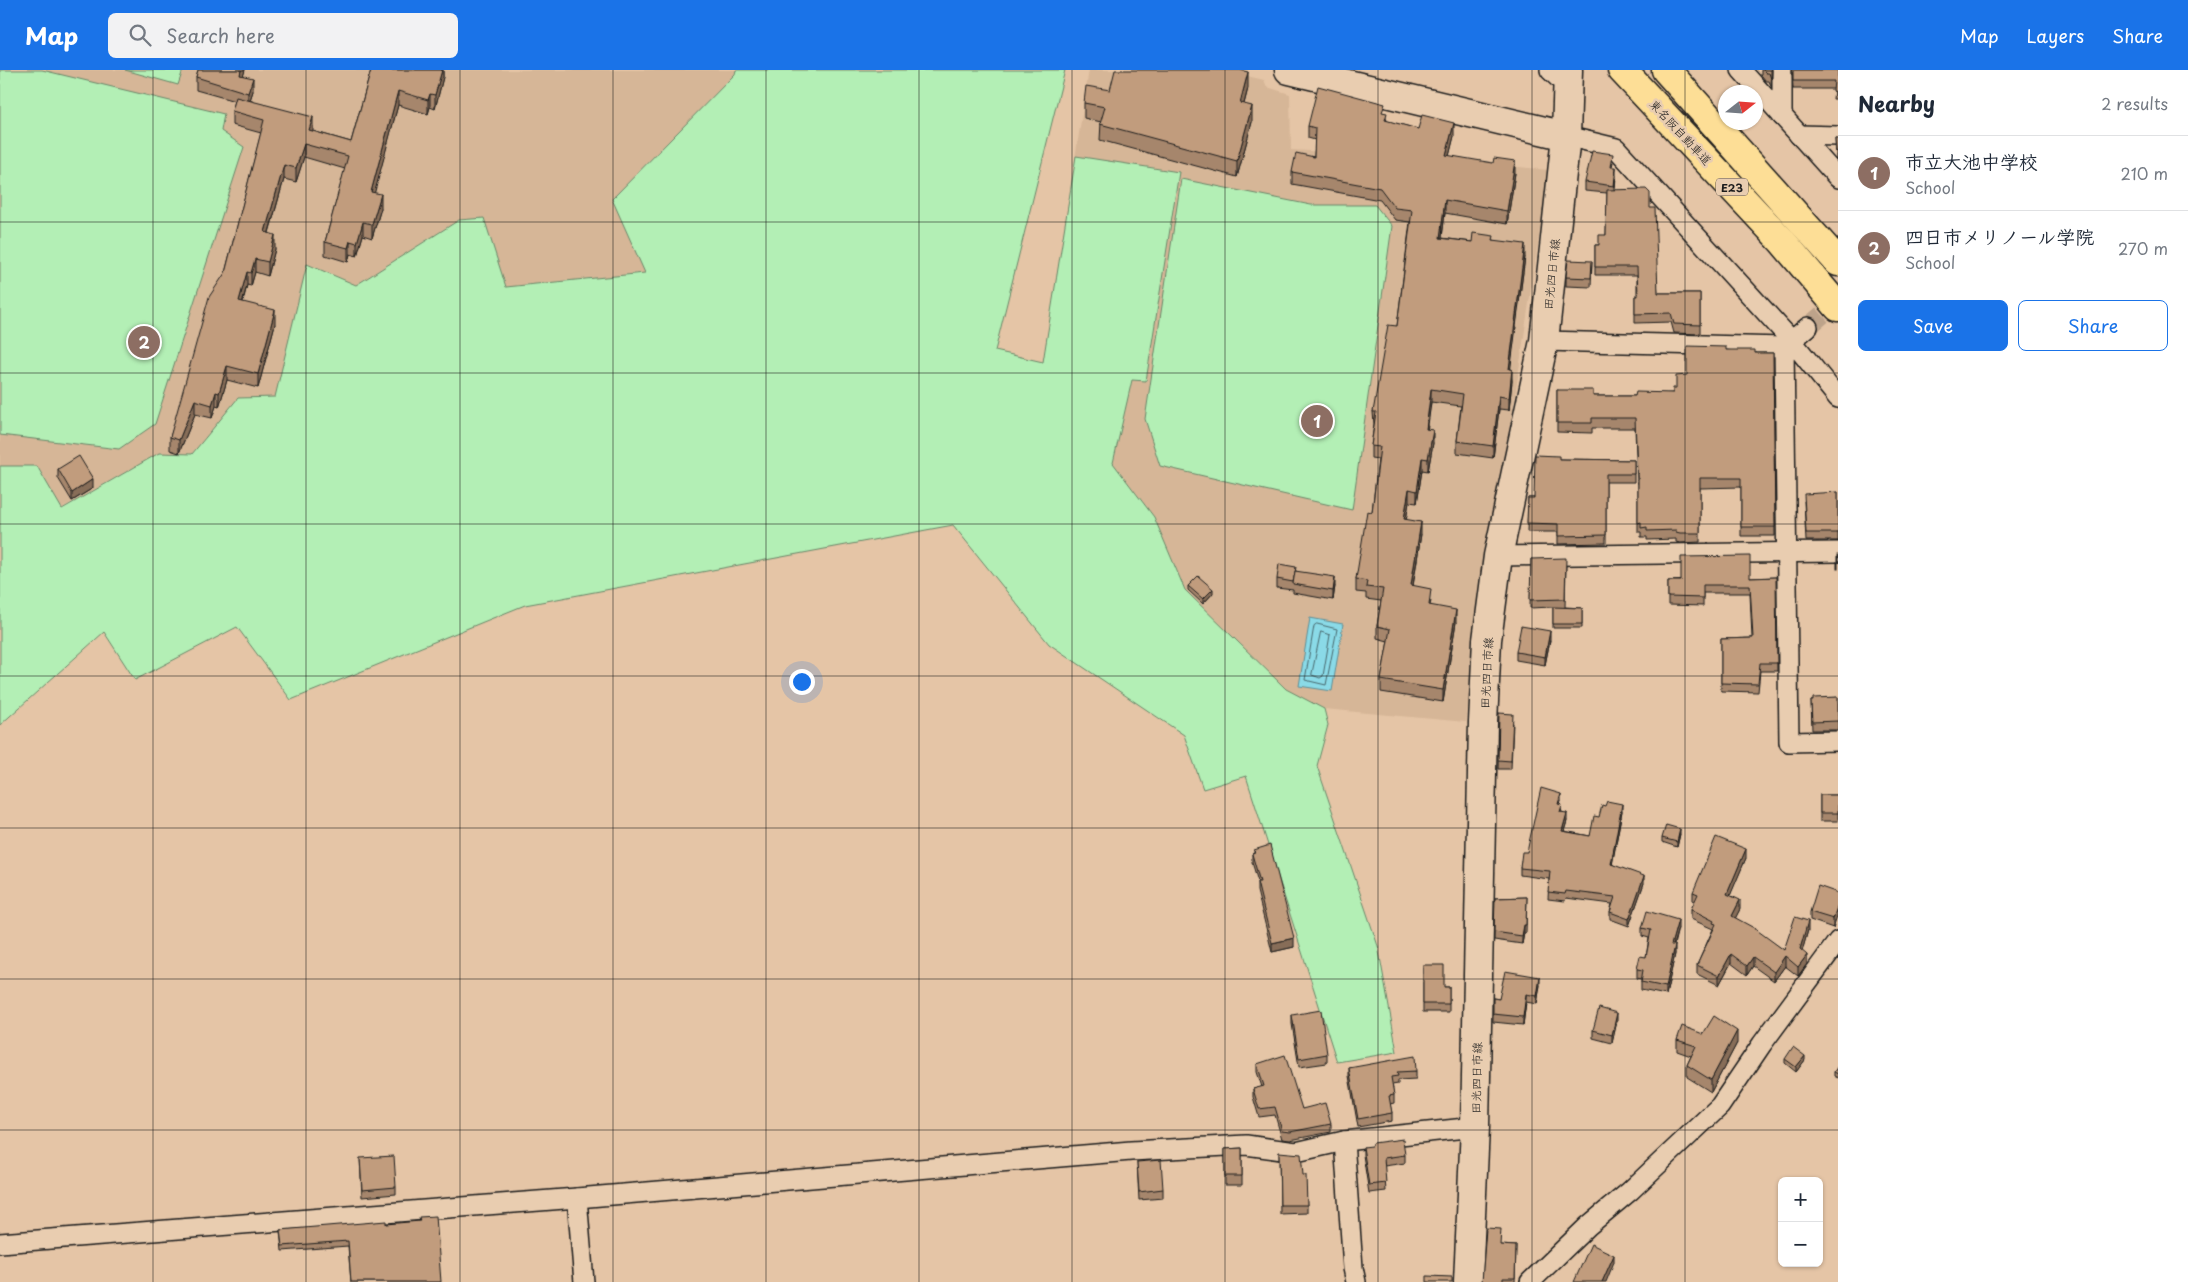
<!DOCTYPE html>
<meta charset="utf-8">
<style>
:root{--surface:#fff;--page:#f2f2f3;--text:#1f2937;--muted:#747a83;--line:#e0e1e3;--accent:#1a73e8}
body{margin:0;font-family:"Playpen Sans","Klee One",sans-serif;background:var(--page);color:var(--text)}
.controls{position:absolute;right:15px;bottom:15px;display:grid;overflow:hidden;border-radius:8px;box-shadow:0 1px 4px #0004}
.controls button{width:45px;height:45px;display:grid;place-items:center;padding:0;border:0;border-bottom:1px solid var(--line);background:var(--surface);color:var(--text);font:25px sans-serif}
.compass{position:absolute;left:1718px;top:15px;width:45px;height:45px;border-radius:50%;background:var(--surface);box-shadow:0 1px 4px #0004;rotate:73deg}
.you{position:absolute;left:801px;top:611px;width:18px;height:18px;margin:-12px;border:4px solid #fff;border-radius:50%;background:#1a73e8;box-shadow:0 0 0 8px #1a73e833}
.badge{display:grid;place-items:center;width:32px;height:32px;border-radius:50%;background:var(--accent);color:#fff;font-size:16px;font-weight:700}
.pin{position:absolute;translate:-50% -50%;border:2px solid #fff;box-shadow:0 1px 5px #0006}
.list{margin:0;padding:0;list-style:none}
h2{display:flex;justify-content:space-between;align-items:center;height:65px;margin:0;padding:0 20px;font-size:21px}
h2 small{font-size:16px;font-weight:400;color:var(--muted)}
.list li{display:grid;grid-template-columns:32px 1fr auto;gap:15px;align-items:center;box-sizing:border-box;height:75px;padding:0 20px;border-top:1px solid var(--line)}
.list b{display:block;font-size:19px;white-space:nowrap}
.list p{margin:0;font-size:16px;white-space:nowrap;color:var(--muted)}
.list em{font-size:16px;font-style:normal;color:var(--muted)}
.actions{display:flex;gap:10px;padding:15px 20px}
.actions a{flex:1;padding:11px 0;border:1px solid var(--accent);border-radius:8px;text-align:center;font-size:18px;color:var(--accent)}
.actions .main{background:var(--accent);color:#fff}
.icon{flex:none;width:28px;height:28px;fill:none;stroke:currentColor;stroke-width:2;stroke-linecap:round;stroke-linejoin:round}
.map{position:relative;flex:none;width:1838px;height:1212px;overflow:hidden}
header{display:flex;align-items:center;gap:30px;box-sizing:border-box;height:70px;padding:0 25px;background:var(--accent);color:#fff}
header strong{font-size:24px}
nav{display:flex;gap:28px;margin-inline-start:auto;font-size:18px}
.search{width:350px;height:45px;background:var(--page);display:flex;align-items:center;gap:12px;box-sizing:border-box;padding:0 18px;border-radius:8px;color:var(--muted);font-size:19px}
main{display:flex}
aside{flex:1;background:var(--surface)}
.map>svg:first-child{display:block}
.built{fill:#d6b697}
.green{fill:#b3efb5;stroke:#688668}
.water{fill:#8adae7;stroke:#5e8e96}
.lines{fill:none;stroke-linecap:round;stroke-linejoin:round}
.shore{stroke:#48686d;stroke-width:1}
.street-tunnel{stroke:#bda38a;stroke-width:19;stroke-dasharray:19 9;stroke-linecap:butt}
.street-casing{stroke:#1c1c1c;stroke-width:22}
.secondary-casing{stroke:#1c1c1c;stroke-width:31}
.highway-casing{stroke:#1c1c1c;stroke-width:31}
.street{stroke:#e9cdb0;stroke-width:19}
.secondary{stroke:#e9cdb0;stroke-width:28}
.highway{stroke:#fdde96;stroke-width:28}
.wall{fill:#a6866c;stroke:#1c1c1c}
.shaded-wall{fill:#876d58;stroke:#1c1c1c}
.building{fill:#c19c7d;stroke:#1c1c1c}
.grid{fill:none;stroke:#1c1c1c;stroke-width:1;stroke-opacity:0.55}
.labels{text-anchor:middle;dominant-baseline:central;stroke-width:5;stroke-linejoin:round;paint-order:stroke}
.shield{fill:#e9cdb0;stroke:#5a5148;stroke-width:1}
.shield-label{font-size:11px;font-weight:bold;fill:#1c1c1c}
.street-label{font-size:12px;fill:#1c1c1c;stroke:#e9cdb0}
</style>
<header>
<strong>Map</strong>
<div class="search"><svg class="icon" aria-label="search" viewBox="0 0 24 24"><circle cx="10" cy="10" r="6"/><path d="M15 15l6 6"/></svg>Search here</div>
<nav><a>Map</a><a>Layers</a><a>Share</a></nav>
</header>
<main>
<div class="map">
<svg width="1838" height="1212" viewBox="0 0 1838 1212">
<rect width="100%" height="100%" fill="#e5c5a6"/>
<filter id="ink" filterUnits="userSpaceOnUse"><feTurbulence type="fractalNoise" baseFrequency=".02" numOctaves="2"/><feDisplacementMap in="SourceGraphic" scale="10" xChannelSelector="R" yChannelSelector="G"/><feConvolveMatrix kernelMatrix="1 2 1 2 8 2 1 2 1" color-interpolation-filters="sRGB"/></filter>
<g filter="url(#ink)">
<g class="built">
<path d="M0,0H736L645,203L506,217L459,150L356,215L308,194L275,327L238,328L192,384L159,383L0,473Z"/>
<path d="M1089,0H1222L1264,10L1267,17L1290,24L1291,80L1404,86L1549,100L1466,652L1324,639L1286,619L1185,520L1154,447L1113,393L1132,310L1043,292Z"/>
</g>
<g class="green">
<path d="M0,0H42L224,44L221,61L244,77L155,354L119,379L0,365Z"/>
<path d="M125,0H183L178,15Z"/>
<path d="M736,0H1065L995,281L1043,292L1076,86L1179,102L1146,311L1132,310L1113,393L1154,447L1185,520L1286,619L1324,639L1328,655L1317,696L1378,876L1397,982L1337,992L1246,706L1203,719L1184,665L1049,574L953,455L525,535L291,630L237,557L135,610L104,562L0,655V396H37L62,439L159,383L192,384L238,328L275,327L307,194L356,215L459,150L484,148L506,217L645,203L612,129L735,4Z"/>
<path d="M1181,109L1311,135H1375L1392,156L1352,440L1160,396L1145,349Z"/>
</g>
<path class="water" d="M1310,548L1343,554L1332,621L1299,616Z"/>
<g class="lines">
<g class="shore">
<path d="M1317,554L1337,559L1326,615L1305,610L1314,556Z"/>
<path d="M1321,562L1330,565L1323,606L1320,608L1312,605Z"/>
</g>
<path class="street-tunnel" d="M1808,257L1838,231"/>
<defs>
<g id="street">
<path d="M1550,0L1567,16"/>
<path d="M1741,0L1838,108"/>
<path d="M1782,46V0"/>
<path d="M1799,65L1838,66"/>
<path d="M1566,66L1616,78L1792,271L1838,328"/>
<path d="M1544,271L1784,277L1808,257"/>
<path d="M1784,277L1789,672L1838,671"/>
<path d="M1498,486L1838,482"/>
<path d="M1344,1071L1353,1198L1356,1212"/>
<path d="M577,1128L584,1212"/>
<path d="M0,1173L577,1128L1131,1081L1246,1075L1296,1082L1344,1071L1475,1057"/>
<path d="M1530,1212L1588,1156L1630,1121L1720,1036L1762,974L1838,871"/>
</g>
<g id="secondary">
<path d="M1289,0L1566,66"/>
<path d="M1468,1212L1475,1057L1483,652L1487,570L1498,486L1544,271L1566,66L1568,0"/>
</g>
<g id="highway">
<path d="M1622,0L1783,172L1838,237"/>
<path d="M1666,0L1838,192"/>
</g>
</defs>
<use href="#street" class="street-casing"/>
<use href="#secondary" class="secondary-casing"/>
<use href="#highway" class="highway-casing"/>
<use href="#street" class="street"/>
<use href="#secondary" class="secondary"/>
<use href="#highway" class="highway"/>
</g>
<g class="wall">
<path d="M198,0H245L243,6L253,21L250,30L313,60L312,61L351,72L371,0H443V7L435,39L430,37L428,44L398,35L374,123L381,138L372,168L363,165L357,186L350,184L348,192L325,185V172L345,99L304,87L296,112L284,109L269,163L275,179L268,206L255,202L251,216L247,215L243,232L275,254L258,318L227,310L219,337L216,336L212,348L195,344L179,383L170,380V367L225,203L261,63L232,55V41L235,31L196,20V7Z"/>
<path d="M1761,0H1772L1771,16L1769,11H1766L1761,5Z"/>
<path d="M1792,0H1838V29H1833L1834,19H1793Z"/>
<path d="M1248,18L1244,34L1252,52L1237,107L1100,70L1101,52L1084,48V33L1110,20Z"/>
<path d="M1385,43L1387,51L1418,59L1454,66L1449,86L1515,103L1507,154L1445,143L1442,168L1472,172L1494,170L1525,187L1510,299L1512,311L1509,340L1499,339L1493,388L1457,383V371L1461,336L1431,332L1427,359L1433,373L1428,401L1422,400L1417,433L1409,432L1406,450L1421,464L1413,516L1431,531L1430,535L1456,552L1443,632L1381,622V610L1388,571L1377,568V556L1381,531L1366,529V523L1356,522V509L1372,442L1378,389L1371,388V376L1374,354L1373,342L1397,256L1410,152L1395,150L1380,130L1292,114V102L1314,87L1315,70L1308,68V56Z"/>
<path d="M1835,69H1838V91L1836,89Z"/>
<path d="M1613,92L1612,97L1616,106L1615,120L1650,138L1658,223H1700V264L1674,263L1671,252L1635,253V226H1637V205H1595V175H1599L1606,165L1607,123L1585,121V112Z"/>
<path d="M1592,191L1591,217L1566,216V207Z"/>
<path d="M1726,280L1755,283H1773L1775,466H1741V417L1700,418V472L1680,473L1676,472V469L1647,470V467H1641V462H1638V413H1637L1635,358H1592V363L1557,362V320L1593,326H1635L1673,323L1687,305Z"/>
<path d="M1559,389L1634,390V412H1606V473L1558,474V462H1527L1528,428H1534Z"/>
<path d="M58,399L93,418L72,431L58,408Z"/>
<path d="M1838,422V471H1806L1804,431Z"/>
<path d="M1531,489L1566,496L1565,537L1582,538V558H1553V537L1530,538Z"/>
<path d="M1296,501L1335,516L1333,530L1293,523V520L1277,518V509Z"/>
<path d="M1776,507L1777,601H1760L1758,622L1721,621V569L1752,568L1750,523H1703V536L1668,535V511Z"/>
<path d="M1188,516L1213,523L1203,534L1188,520Z"/>
<path d="M1550,570L1545,595L1516,590V582Z"/>
<path d="M1838,627V660H1812L1811,631Z"/>
<path d="M1499,643L1513,653L1511,699H1498Z"/>
<rect x="1820" y="725" width="18" height="26"/>
<path d="M1561,731L1560,735L1562,742L1567,751L1564,761L1590,766L1599,747L1622,741L1612,794L1644,813L1629,856L1610,849V842L1612,834L1566,828L1565,831L1548,829L1549,809L1520,805V798L1527,782Z"/>
<path d="M1680,764L1677,777L1662,772V768Z"/>
<path d="M1254,780L1294,877L1272,882L1257,821V812H1258L1252,792V784L1254,783Z"/>
<path d="M1746,788L1730,825L1740,839L1735,848L1784,880L1808,860L1802,881L1807,894L1798,906L1785,896L1774,911L1753,896L1747,905L1731,893L1719,915L1697,904V895L1713,859L1691,849V839L1695,831H1693V822Z"/>
<path d="M1838,823L1833,858L1810,850V842Z"/>
<path d="M1527,827L1526,863H1524L1522,874L1494,870L1495,828Z"/>
<path d="M1642,858H1678L1674,875L1675,884L1666,925L1641,920V909L1637,908V899L1646,887L1649,868L1642,866Z"/>
<path d="M1423,895L1444,917H1449V942H1423Z"/>
<path d="M1540,915L1537,934L1526,932L1523,955L1493,952V928L1499,929Z"/>
<path d="M1292,945L1327,984V993L1299,997L1292,954Z"/>
<path d="M1617,951L1612,973L1593,968V960Z"/>
<path d="M1703,964L1737,973L1711,1022L1687,1007V995L1691,986L1677,981V970Z"/>
<path d="M1785,989L1805,990L1796,1002L1785,993Z"/>
<path d="M1257,994L1302,1039L1331,1054V1062L1290,1070L1282,1069L1275,1045L1259,1047L1253,1027V1019L1262,1017L1257,1002Z"/>
<path d="M1838,996V1008L1834,1006V1002Z"/>
<path d="M1349,998L1416,1001V1009L1398,1010V1014L1392,1015L1394,1025V1033L1390,1034L1392,1043V1051L1358,1057L1349,1006Z"/>
<path d="M1363,1077L1405,1085V1093L1384,1096L1386,1121L1369,1123L1363,1085Z"/>
<path d="M1242,1078V1115H1225V1079Z"/>
<path d="M1279,1082L1303,1105L1307,1135V1143L1280,1144Z"/>
<path d="M360,1088L396,1117V1124L362,1127Z"/>
<path d="M1137,1092L1163,1119V1128L1139,1130Z"/>
<path d="M386,1154L441,1212H351L348,1176L282,1181L280,1160Z"/>
<path d="M1500,1175L1516,1176L1515,1212H1482Z"/>
</g>
<g class="shaded-wall">
<path d="M241,0H245L240,17V5Z"/>
<path d="M442,0H443V7L435,39V25Z"/>
<path d="M1248,2V18L1240,49V33Z"/>
<path d="M253,8V21L248,36V23Z"/>
<path d="M398,21V35L371,136V122Z"/>
<path d="M430,24V37L428,44V30Z"/>
<path d="M1252,36V52L1237,107V91Z"/>
<path d="M313,47V60L309,74V60Z"/>
<path d="M1454,53V66L1446,98V85Z"/>
<path d="M304,74V87L296,112V98Z"/>
<path d="M1515,91V103L1507,154V141Z"/>
<path d="M284,95V109L265,176V162Z"/>
<path d="M1616,97V106L1614,124V116Z"/>
<path d="M381,124V138L372,168V154Z"/>
<path d="M1445,130V143L1440,181V168Z"/>
<path d="M363,152V165L357,186V173Z"/>
<path d="M275,165V179L268,206V192Z"/>
<path d="M350,171V184L348,192V178Z"/>
<path d="M1525,174V187L1509,311V299Z"/>
<path d="M255,189V202L251,216V203Z"/>
<path d="M247,202V215L239,245V231Z"/>
<path d="M275,240V254L258,318V304Z"/>
<path d="M227,296V310L219,337V323Z"/>
<path d="M1512,299V311L1509,340V328Z"/>
<path d="M1431,319V332L1426,371V359Z"/>
<path d="M216,322V336L212,348V335Z"/>
<path d="M1499,326V339L1493,388V376Z"/>
<path d="M195,330V344L179,383V370Z"/>
<path d="M1433,360V373L1428,401V389Z"/>
<path d="M1422,388V400L1417,433V421Z"/>
<path d="M93,409V418L72,431V423Z"/>
<path d="M1409,419V432L1404,462V449Z"/>
<path d="M1421,452V464L1411,528V515Z"/>
<path d="M1335,507V516L1333,530V521Z"/>
<path d="M1213,519V523L1203,534V529Z"/>
<path d="M1456,540V552L1443,632V620Z"/>
<path d="M1550,561V570L1545,595V587Z"/>
<path d="M1561,724V731L1558,741V734Z"/>
<path d="M1622,734V741L1611,801V794Z"/>
<path d="M1567,743V751L1562,768V761Z"/>
<path d="M1680,759V764L1677,777V772Z"/>
<path d="M1746,779V788L1727,833V824Z"/>
<path d="M1644,806V813L1629,856V849Z"/>
<path d="M1740,830V839L1732,855V846Z"/>
<path d="M1838,834V843L1833,858V849Z"/>
<path d="M1678,850V858L1671,883V875Z"/>
<path d="M1808,851V860L1800,889V879Z"/>
<path d="M1524,855V863L1522,874V866Z"/>
<path d="M1294,868V877L1272,882V873Z"/>
<path d="M1675,875V884L1666,925V917Z"/>
<path d="M1731,884V893L1719,915V906Z"/>
<path d="M1807,885V894L1798,906V897Z"/>
<path d="M1785,886V896L1774,911V902Z"/>
<path d="M1753,887V896L1747,905V896Z"/>
<path d="M1540,907V915L1537,934V926Z"/>
<path d="M1526,924V932L1523,955V947Z"/>
<path d="M1617,943V951L1612,973V965Z"/>
<path d="M1737,961V973L1711,1022V1010Z"/>
<path d="M1805,986V990L1796,1002V997Z"/>
<path d="M1614,1185V1192L1606,1212H1602Z"/>
</g>
<g class="building">
<path d="M198,0H241L240,5L253,8L248,23L196,7Z"/>
<path d="M371,0H442L435,25L430,24L428,30L398,21L371,122L381,124L372,154L363,152L357,173L350,171L348,178L325,172L348,86L304,74L296,98L284,95L265,162L275,165L268,192L255,189L251,203L247,202L239,231L275,240L258,304L227,296L219,323L216,322L212,335L195,330L179,370L170,367L209,227L225,203L264,50L232,41L236,27L313,47L309,60L351,72Z"/>
<path d="M1115,0H1240L1248,2L1240,33L1252,36L1237,91L1100,54L1105,37L1084,33L1086,16L1110,20Z"/>
<path d="M1763,0H1771V9L1769,3H1766Z"/>
<path d="M1793,0H1838V22L1833,21L1834,11H1793Z"/>
<path d="M1318,16L1385,34L1382,42L1387,43L1385,50L1418,59L1422,45L1454,53L1446,85L1493,93L1494,88L1515,91L1507,141L1445,130L1440,168L1472,172L1473,163L1494,166L1493,170L1525,174L1509,299H1512L1509,328L1499,326L1493,376L1457,371L1463,324L1431,319L1426,359L1433,360L1428,389L1422,388L1417,421L1409,419L1404,449L1421,452L1411,515L1431,519L1429,535L1456,540L1443,620L1381,610L1390,559L1377,556L1383,519L1366,517L1367,511L1356,509L1367,441L1372,442L1380,377L1371,376L1376,342H1373L1388,255L1397,256L1412,140L1395,138L1380,118L1292,102L1296,83L1314,87L1315,58L1308,56Z"/>
<path d="M1835,69H1838V83L1836,81Z"/>
<path d="M1592,81L1613,84L1611,97H1616L1614,116L1585,112Z"/>
<path d="M1646,119L1650,123V138H1655L1658,223H1700V255L1674,254L1671,243L1635,244V226H1638L1637,197H1595V175H1599V165H1606L1607,120Z"/>
<path d="M1568,190L1592,191L1591,208L1566,207Z"/>
<path d="M1687,276L1726,277V280H1755V283H1773L1775,457H1741V408H1700V463H1680L1676,462V460L1647,461V457L1641,458V452L1638,453V403H1637L1635,348H1592V353H1557V320H1593V326H1635L1636,322L1673,323V318H1676V306L1687,305Z"/>
<path d="M1535,385L1559,386V389L1634,390V404H1606V465L1558,466V454L1527,453L1528,428H1534Z"/>
<path d="M79,386L93,409L72,423L58,399Z"/>
<path d="M1838,422V463H1806L1804,424Z"/>
<rect x="1837" y="485" width="1" height="14"/>
<path d="M1750,486V508L1776,507L1777,593H1760L1758,614L1721,613V569L1753,568L1750,515H1703V528L1668,527V511H1681V487Z"/>
<path d="M1566,488L1565,529L1530,530L1531,489Z"/>
<path d="M1279,494L1296,497L1293,512L1277,509Z"/>
<path d="M1295,501L1335,507L1333,521L1293,514Z"/>
<path d="M1198,506L1213,519L1203,529L1188,516Z"/>
<path d="M1553,537L1582,538V554H1553Z"/>
<path d="M1521,556L1550,561L1545,587L1516,582Z"/>
<path d="M1838,627V651L1812,652L1811,631H1813V628Z"/>
<path d="M1499,643L1513,644L1511,691L1498,690Z"/>
<path d="M1541,718L1561,724L1558,734L1562,735L1560,742L1567,743L1562,761L1590,766L1594,746L1599,747L1602,735L1605,736L1607,731L1622,734L1611,794L1644,806L1629,849L1610,842L1615,827L1566,821L1565,824L1548,822L1550,801L1520,798L1522,782H1527Z"/>
<rect x="1820" y="725" width="18" height="18"/>
<path d="M1666,755L1680,759L1677,772L1662,768Z"/>
<path d="M1716,767L1746,779L1727,824L1740,830L1732,846L1754,858L1784,880L1795,847L1808,851L1800,879L1807,885L1798,897L1785,886L1774,902L1753,887L1747,896L1731,884L1719,906L1697,895L1716,854L1713,853L1714,851L1691,839L1698,824L1693,822Z"/>
<path d="M1270,775L1294,868L1272,873L1257,812H1260L1252,784L1255,783L1254,780Z"/>
<path d="M1818,816L1838,823V834L1833,849L1810,842Z"/>
<path d="M1527,827L1526,855H1524L1522,866L1494,862L1495,828Z"/>
<path d="M1647,841L1678,850L1671,875H1675L1666,917L1641,912L1643,900L1637,899L1640,886L1646,887L1651,860L1642,858Z"/>
<path d="M1423,895H1444V917H1449V934H1423Z"/>
<path d="M1505,901L1540,907L1537,926L1526,924L1523,947L1493,944V928L1499,929Z"/>
<path d="M1599,938L1617,943L1612,965L1593,960Z"/>
<path d="M1321,940L1327,984L1299,989L1292,945Z"/>
<path d="M1714,946L1737,961L1711,1010L1687,995L1696,976L1677,970L1682,956L1703,964Z"/>
<path d="M1793,977L1805,986L1796,997L1785,989Z"/>
<path d="M1285,985L1302,1039L1325,1033L1331,1054L1290,1062L1282,1061L1275,1037L1259,1039L1253,1019L1264,1016L1257,994Z"/>
<path d="M1415,986L1416,1001L1397,1002L1398,1006L1391,1007L1394,1025L1389,1026L1392,1043L1358,1049L1349,998Z"/>
<path d="M1838,996V1004L1834,1002Z"/>
<path d="M1403,1069L1405,1085L1384,1088L1386,1113L1369,1115L1363,1077L1372,1076L1373,1073Z"/>
<path d="M1242,1078V1106H1225V1079Z"/>
<path d="M1279,1082L1301,1084L1303,1105H1306L1307,1135H1280Z"/>
<path d="M394,1086L396,1117L362,1120L360,1088Z"/>
<path d="M1161,1090L1163,1119L1139,1122L1137,1092Z"/>
<path d="M436,1146L441,1212H351L348,1171L282,1176L280,1160L386,1151V1154L420,1151L419,1147Z"/>
<path d="M1486,1158L1501,1159L1500,1175L1516,1176L1515,1208H1503V1212H1482Z"/>
<path d="M1591,1174L1614,1185L1602,1212H1574Z"/>
<path d="M1427,1206L1452,1207V1212H1427Z"/>
</g>
</g>
<path class="grid" d="M153,0V1212M306,0V1212M460,0V1212M613,0V1212M766,0V1212M919,0V1212M1072,0V1212M1225,0V1212M1378,0V1212M1532,0V1212M1685,0V1212M0,152H1838M0,303H1838M0,454H1838M0,606H1838M0,758H1838M0,909H1838M0,1060H1838"/>
<g class="labels">
<rect class="shield" x="1716" y="108.5" width="32" height="17" rx="4"/>
<g class="shield-label">
<text x="1732" y="117">E23</text>
</g>
<g class="street-label">
<text transform="translate(1681 62) rotate(47)">東名阪自動車道</text>
<text transform="translate(1551 204) rotate(-84)">田光四日市線</text>
<text transform="translate(1486 603) rotate(-87)">田光四日市線</text>
<text transform="translate(1476 1008) rotate(-89)">田光四日市線</text>
</g>
</g>
</svg>
<div class="controls">
<button>+</button>
<button>−</button>
</div>
<svg class="compass" viewBox="-18 -18 36 36"><path d="M0-13l5 13h-10z" fill="#e53935"/><path d="M0 13l5-13h-10z" fill="#747a83"/></svg>
<div class="you"></div>
<div class="pin badge" style="left:1317px;top:351px;background:#8d6e63">1</div>
<div class="pin badge" style="left:144px;top:272px;background:#8d6e63">2</div>
</div>
<aside>
<h2>Nearby<small>2 results</small></h2>
<ul class="list">
<li><span class="badge" style="background:#8d6e63">1</span><div><b>市立大池中学校</b><p>School</p></div><em>210 m</em></li>
<li><span class="badge" style="background:#8d6e63">2</span><div><b>四日市メリノール学院</b><p>School</p></div><em>270 m</em></li>
</ul>
<div class="actions"><a class="main">Save</a><a>Share</a></div>
</aside>
</main>
